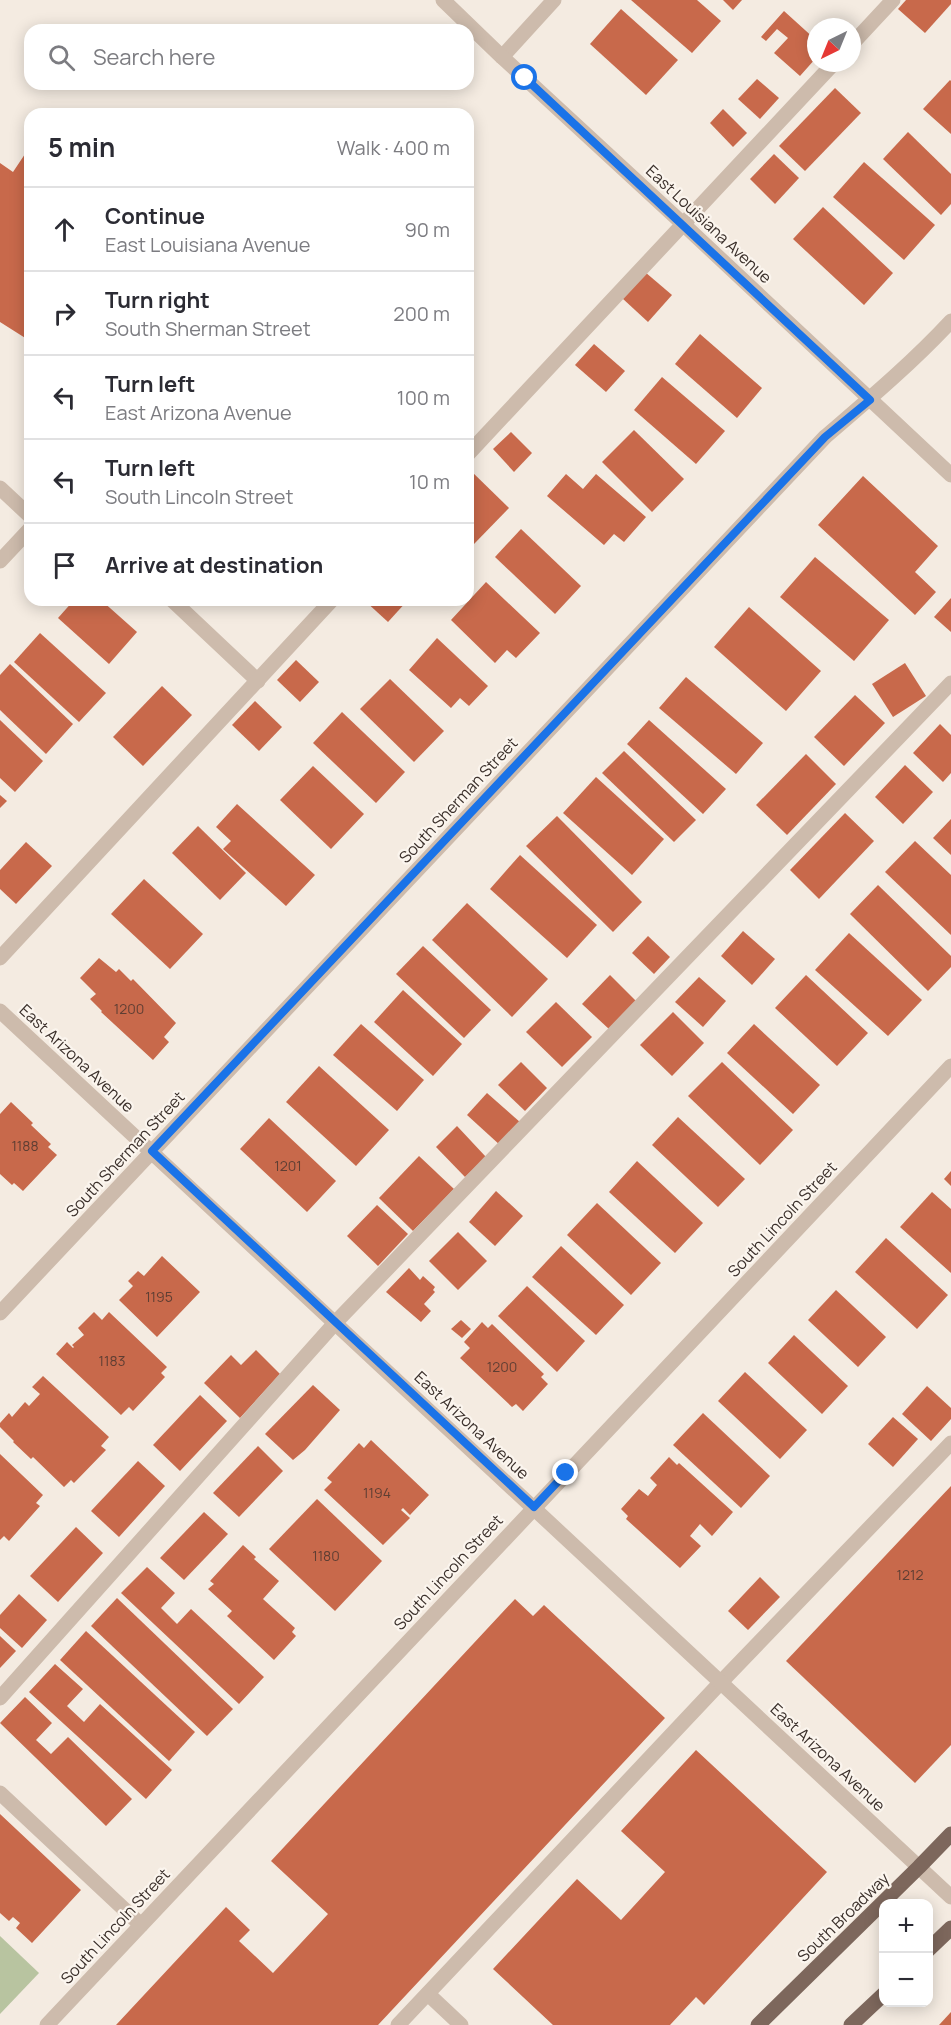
<!DOCTYPE html>
<meta charset="utf-8">
<style>
:root{--surface:#fff;--page:#f7f7f7;--text:#2b2b33;--muted:#7c7c81;--line:#e1e1e2}
body{margin:0;font-family:Manrope,sans-serif;background:var(--page);color:var(--text)}
.controls{position:absolute;right:18px;bottom:18px;display:grid;overflow:hidden;border-radius:12px;box-shadow:0 3px 15px #0003}
.controls button{width:54px;height:54px;display:grid;place-items:center;padding:0;border:0;border-bottom:2px solid var(--line);background:var(--surface);color:var(--text);font:30px sans-serif}
.compass{position:absolute;left:807px;top:18px;width:54px;height:54px;border-radius:50%;background:var(--surface);box-shadow:0 3px 15px #0003;rotate:223deg}
.stop{position:absolute;width:18px;height:18px;margin:-14px;border:4px solid #1a73e8;border-radius:50%;background:#fff}
.stop.end{background:#1a73e8;border-color:#fff;box-shadow:0 2px 6px #0008}
.list{margin:0;padding:0;list-style:none}
h2{display:flex;justify-content:space-between;align-items:center;height:78px;margin:0;padding:0 24px;font-size:26px}
h2 small{font-size:20px;font-weight:400;color:var(--muted)}
.list li{display:grid;grid-template-columns:39px 1fr auto;gap:18px;align-items:center;box-sizing:border-box;height:84px;padding:0 24px;border-top:2px solid var(--line)}
.list b{display:block;font-size:22px;white-space:nowrap}
.list p{margin:0;font-size:20px;white-space:nowrap;color:var(--muted)}
.list em{font-size:20px;font-style:normal;color:var(--muted)}
.icon{flex:none;width:33px;height:33px;fill:none;stroke:currentColor;stroke-width:2;stroke-linecap:round;stroke-linejoin:round}
.map{position:relative;flex:none;width:951px;height:2025px;overflow:hidden}
.search{position:absolute;background:var(--surface);box-shadow:0 3px 15px #0003;left:24px;top:24px;width:450px;height:66px;display:flex;align-items:center;gap:15px;box-sizing:border-box;padding:0 21px;border-radius:18px;color:var(--muted);font-size:22px}
.panel{position:absolute;background:var(--surface);box-shadow:0 3px 15px #0003;left:24px;top:108px;width:450px;height:498px;border-radius:18px}
.map>svg:first-child{display:block}
.green{fill:#b8c4a0}
.building{fill:#c8694b}
.lines{fill:none;stroke-linecap:round;stroke-linejoin:round}
.service{stroke:#cdbbac;stroke-width:15}
.minor{stroke:#cdbbac;stroke-width:15}
.tertiary{stroke:#cdbbac;stroke-width:15}
.primary{stroke:#7d675c;stroke-width:15}
.route{stroke:#1a73e8;stroke-width:8}
.labels{text-anchor:middle;dominant-baseline:central;stroke-width:4.5;stroke-linejoin:round;paint-order:stroke}
.number-label{font-size:14px;fill:#5e3e33}
.street-label{font-size:16px;fill:#3b302b;stroke:#fbf5ee}
</style>
<div class="map">
<svg width="951" height="2025" viewBox="0 0 951 2025">
<rect width="100%" height="100%" fill="#f4ebe1"/>
<path class="green" d="M0,1936L39,1973L0,2014Z"/>
<g class="building">
<path d="M631,0H697L721,21L692,53Z"/>
<path d="M723,0H742L733,10Z"/>
<path d="M906,0H951V4L925,33L898,9Z"/>
<path d="M621,9L678,60L646,95L590,44Z"/>
<path d="M784,11L816,40V58L800,76L774,53L788,38L777,29L766,41L761,37Z"/>
<path d="M757,79L779,98L760,119L738,99Z"/>
<path d="M950,80L951,81V134L923,109Z"/>
<path d="M835,88L861,113L805,171L779,146Z"/>
<path d="M723,109L747,133L733,147L710,123Z"/>
<path d="M908,132L951,174V204L941,215L883,159Z"/>
<path d="M25,154L30,157V341L0,322V163L13,172Z"/>
<path d="M774,154L799,178L775,204L750,179Z"/>
<path d="M864,162L935,225L904,260L833,197Z"/>
<path d="M823,207L893,273L864,305L793,239Z"/>
<path d="M645,272L672,295L648,322L622,298Z"/>
<path d="M700,334L762,388L737,418L675,364Z"/>
<path d="M594,344L625,371L606,392L575,365Z"/>
<path d="M662,377L725,431L696,464L634,410Z"/>
<path d="M634,430L684,479L652,512L602,462Z"/>
<path d="M511,432L532,453L514,472L493,449Z"/>
<path d="M468,468L509,508L474,544L468,538Z"/>
<path d="M566,474L583,489L596,474L646,517L624,542L614,534L604,545L547,496Z"/>
<path d="M863,476L938,546L915,572L936,592L915,615L818,525Z"/>
<path d="M521,529L581,586L555,614L495,557Z"/>
<path d="M815,557L889,620L854,661L780,597Z"/>
<path d="M486,582L540,633L516,658L507,650L495,663L451,620Z"/>
<path d="M951,598V632L934,617Z"/>
<path d="M74,600H101L137,632L109,664L58,618Z"/>
<path d="M364,600H408L388,622Z"/>
<path d="M749,607L821,671L786,711L714,647Z"/>
<path d="M40,633L106,693L79,722L14,662Z"/>
<path d="M437,638L488,686L469,706L460,698L451,708L409,670Z"/>
<path d="M296,660L319,682L300,702L277,680Z"/>
<path d="M905,663L926,696L893,717L872,684Z"/>
<path d="M10,664L73,724L46,754L0,710V675Z"/>
<path d="M686,677L763,743L736,774L659,708Z"/>
<path d="M390,679L444,731L414,762L360,709Z"/>
<path d="M162,686L192,715L143,766L113,737Z"/>
<path d="M855,695L885,723L844,766L814,737Z"/>
<path d="M255,701L282,727L259,751L232,725Z"/>
<path d="M342,712L405,772L376,803L313,743Z"/>
<path d="M0,720L43,761L15,792L0,778Z"/>
<path d="M649,720L726,789L703,814L627,744Z"/>
<path d="M940,724L951,735V773L943,782L913,753Z"/>
<path d="M624,751L696,820L674,842L602,773Z"/>
<path d="M806,754L836,784L787,835L756,805Z"/>
<path d="M905,765L933,792L903,824L875,797Z"/>
<path d="M313,766L364,814L331,849L280,800Z"/>
<path d="M596,777L664,839L632,875L563,813Z"/>
<path d="M0,795L7,801L0,808Z"/>
<path d="M237,804L315,875L286,906L223,849L231,841L216,827Z"/>
<path d="M845,813L874,841L819,899L790,870Z"/>
<path d="M557,816L642,902L613,932L526,846Z"/>
<path d="M951,819V855L933,838Z"/>
<path d="M198,826L246,873L220,900L172,853Z"/>
<path d="M915,841L951,875V935L885,872Z"/>
<path d="M26,842L52,866L16,904L0,889V870Z"/>
<path d="M520,855L597,925L567,958L490,889Z"/>
<path d="M144,879L203,934L170,969L111,914Z"/>
<path d="M878,885L951,956V967L928,991L850,914Z"/>
<path d="M467,903L548,979L512,1017L432,940Z"/>
<path d="M743,931L775,959L752,985L721,956Z"/>
<path d="M849,933L922,1000L888,1036L815,970Z"/>
<path d="M648,936L670,957L654,974L632,953Z"/>
<path d="M423,946L491,1010L464,1038L396,974Z"/>
<path d="M99,958L116,972L119,969L131,981L133,979L176,1023L164,1037L169,1042L153,1060L101,1012L102,1011L90,999L96,994L80,978Z"/>
<path d="M610,975L637,1002L610,1030L582,1004Z"/>
<path d="M806,975L868,1033L837,1066L775,1008Z"/>
<path d="M699,977L726,1001L703,1027L675,1002Z"/>
<path d="M403,990L462,1044L433,1076L374,1022Z"/>
<path d="M556,1002L592,1037L562,1067L526,1032Z"/>
<path d="M673,1012L704,1043L672,1076L640,1045Z"/>
<path d="M361,1024L424,1080L397,1111L333,1055Z"/>
<path d="M754,1024L820,1085L793,1114L727,1053Z"/>
<path d="M521,1062L547,1088L525,1111L498,1085Z"/>
<path d="M722,1062L793,1130L760,1165L688,1096Z"/>
<path d="M319,1066L389,1130L356,1166L286,1102Z"/>
<path d="M487,1093L521,1123L501,1146L467,1115Z"/>
<path d="M11,1102L33,1123L31,1125L51,1144L48,1147L57,1155L23,1191L14,1183L12,1185L0,1174V1114Z"/>
<path d="M678,1117L745,1179L718,1207L652,1145Z"/>
<path d="M269,1118L336,1181L307,1212L240,1149Z"/>
<path d="M457,1126L486,1157L465,1177L436,1147Z"/>
<path d="M419,1156L454,1189L413,1231L379,1198Z"/>
<path d="M637,1161L703,1223L675,1253L609,1192Z"/>
<path d="M951,1171V1186L944,1179Z"/>
<path d="M496,1191L523,1216L495,1246L469,1222Z"/>
<path d="M932,1192L951,1209V1273L900,1227Z"/>
<path d="M597,1203L661,1263L631,1295L567,1235Z"/>
<path d="M377,1205L408,1234L378,1266L347,1236Z"/>
<path d="M458,1232L487,1261L458,1290L429,1261Z"/>
<path d="M886,1238L948,1295L917,1329L855,1272Z"/>
<path d="M561,1246L624,1305L596,1335L532,1277Z"/>
<path d="M162,1256L200,1292L157,1337L119,1300L133,1286L128,1281L138,1271L144,1276Z"/>
<path d="M409,1268L420,1280L423,1276L435,1287L433,1290L435,1292L424,1304L431,1311L421,1322L386,1292Z"/>
<path d="M527,1286L585,1341L557,1372L498,1316Z"/>
<path d="M836,1290L886,1337L858,1367L808,1320Z"/>
<path d="M94,1312L102,1320L109,1312L167,1367L161,1373L165,1377L133,1411L129,1407L121,1415L56,1354L67,1342L73,1348L74,1347L72,1345L84,1335L78,1328Z"/>
<path d="M461,1320L471,1329L462,1338L451,1329Z"/>
<path d="M482,1322L488,1328L492,1324L544,1374L541,1377L548,1384L523,1411L516,1404L512,1407L460,1358L470,1348L464,1342Z"/>
<path d="M794,1335L848,1386L822,1414L768,1363Z"/>
<path d="M256,1350L280,1374L240,1418L204,1383L231,1355L241,1365Z"/>
<path d="M745,1372L807,1430L780,1459L718,1401Z"/>
<path d="M43,1376L109,1437L101,1446L106,1450L74,1483L71,1480L64,1487L33,1457L31,1459L13,1442L14,1441L0,1427V1423L9,1413L12,1417L25,1402L29,1406L40,1394L32,1387Z"/>
<path d="M313,1385L340,1410L305,1450L293,1460L265,1434Z"/>
<path d="M927,1386L951,1408V1419L931,1441L902,1414Z"/>
<path d="M200,1395L227,1421L180,1471L153,1445Z"/>
<path d="M703,1413L770,1476L741,1508L673,1445Z"/>
<path d="M893,1417L918,1439L893,1467L868,1444Z"/>
<path d="M371,1440L429,1495L410,1515L403,1508L401,1510L410,1518L383,1545L324,1490L332,1482L327,1478L359,1443L364,1448Z"/>
<path d="M258,1446L283,1471L239,1517L213,1493Z"/>
<path d="M0,1454L43,1495L36,1503L40,1506L9,1541L4,1536L0,1540Z"/>
<path d="M669,1457L677,1465L679,1463L733,1512L712,1536L700,1524L690,1536L701,1546L680,1568L626,1519L628,1516L621,1509L639,1489L648,1496L657,1485L650,1478Z"/>
<path d="M138,1461L165,1486L119,1537L91,1511Z"/>
<path d="M951,1486V1745L915,1783L786,1661Z"/>
<path d="M317,1499L382,1561L335,1611L269,1549Z"/>
<path d="M204,1512L228,1534L184,1580L160,1558Z"/>
<path d="M76,1527L103,1553L58,1602L30,1576Z"/>
<path d="M243,1545L256,1557L254,1559L279,1581L263,1599L295,1628L292,1632L296,1636L274,1660L227,1616L232,1611L208,1589L214,1584L210,1581Z"/>
<path d="M147,1567L175,1593L161,1608L177,1624L191,1609L264,1677L239,1704L121,1593Z"/>
<path d="M760,1577L780,1597L748,1630L728,1611Z"/>
<path d="M19,1594L47,1620L22,1648L0,1628V1615Z"/>
<path d="M117,1598L233,1709L207,1736L91,1626Z"/>
<path d="M515,1599L533,1616L544,1605L665,1718L378,2025H116L226,1907L250,1930L239,1941L273,1973L328,1914L271,1861Z"/>
<path d="M86,1631L195,1732L169,1761L60,1660Z"/>
<path d="M0,1636L16,1651L0,1668Z"/>
<path d="M55,1664L83,1689L67,1706L84,1722L100,1704L172,1770L146,1799L29,1692Z"/>
<path d="M25,1697L52,1723L36,1740L51,1754L68,1737L132,1799L106,1826L0,1723Z"/>
<path d="M696,1750L827,1872L704,2005L696,1997L670,2025H553L493,1969L577,1879L621,1920L665,1872L621,1831Z"/>
<path d="M0,1814L81,1890L32,1943L16,1928L20,1923L13,1917L9,1921L0,1913Z"/>
<path d="M951,2012V2025H939Z"/>
</g>
<g class="lines">
<g class="service">
<path d="M852,44L893,0"/>
<path d="M468,454L834,63"/>
<path d="M0,488L30,516"/>
<path d="M172,600L258,681"/>
<path d="M0,958L332,600"/>
<path d="M0,1698L335,1323L951,683"/>
<path d="M0,1793L141,1925"/>
<path d="M428,1994L461,2025"/>
<path d="M398,2025L722,1681L951,1443"/>
</g>
<g class="minor">
<path d="M502,57L554,0"/>
<path d="M0,561L30,529"/>
<path d="M0,1011L951,1897"/>
<path d="M0,1313L825,437C868,400 912,363 951,321"/>
<path d="M47,2025L951,1066"/>
</g>
<path class="tertiary" d="M443,0L502,57L682,223L951,475"/>
<g class="primary">
<path d="M928,1950L951,1928"/>
<path d="M758,2025L919,1867L951,1834"/>
<path d="M851,2025L884,1994"/>
</g>
</g>
<g class="lines">
<path class="route" d="M525,78L870,400L825,437L152,1151L534,1507L566,1473"/>
</g>
<g class="labels">
<g class="number-label">
<text x="129" y="1008">1200</text>
<text x="25" y="1145">1188</text>
<text x="288" y="1165">1201</text>
<text x="159" y="1296">1195</text>
<text x="112" y="1360">1183</text>
<text x="502" y="1366">1200</text>
<text x="377" y="1492">1194</text>
<text x="326" y="1555">1180</text>
<text x="910" y="1574">1212</text>
</g>
<g class="street-label">
<text transform="translate(709 224) rotate(43)">East Louisiana Avenue</text>
<text transform="translate(458 800) rotate(-47)">South Sherman Street</text>
<text transform="translate(77 1058) rotate(43)">East Arizona Avenue</text>
<text transform="translate(125 1154) rotate(-47)">South Sherman Street</text>
<text transform="translate(782 1219) rotate(-47)">South Lincoln Street</text>
<text transform="translate(472 1425) rotate(43)">East Arizona Avenue</text>
<text transform="translate(448 1572) rotate(-47)">South Lincoln Street</text>
<text transform="translate(828 1757) rotate(43)">East Arizona Avenue</text>
<text transform="translate(843 1917) rotate(-44)">South Broadway</text>
<text transform="translate(115 1926) rotate(-47)">South Lincoln Street</text>
</g>
</g>
</svg>
<div class="controls">
<button>+</button>
<button>−</button>
</div>
<svg class="compass" viewBox="-18 -18 36 36"><path d="M0-13l5 13h-10z" fill="#e53935"/><path d="M0 13l5-13h-10z" fill="#7c7c81"/></svg>
<div class="stop" style="left:525px;top:78px"></div>
<div class="stop end" style="left:566px;top:1473px"></div>
<div class="search"><svg class="icon" aria-label="search" viewBox="0 0 24 24"><circle cx="10" cy="10" r="6"/><path d="M15 15l6 6"/></svg>Search here</div>
<section class="panel">
<h2>5 min<small>Walk · 400 m</small></h2>
<ul class="list">
<li><svg class="icon" aria-label="ahead" viewBox="0 0 24 24"><path d="M12 20V5M6 11l6-6 6 6"/></svg><div><b>Continue</b><p>East Louisiana Avenue</p></div><em>90 m</em></li>
<li><svg class="icon" aria-label="right" viewBox="0 0 24 24"><path d="M7 20v-9h11M14 6l5 5-5 5"/></svg><div><b>Turn right</b><p>South Sherman Street</p></div><em>200 m</em></li>
<li><svg class="icon" aria-label="left" viewBox="0 0 24 24"><path d="M17 20v-9H6M10 6l-5 5 5 5"/></svg><div><b>Turn left</b><p>East Arizona Avenue</p></div><em>100 m</em></li>
<li><svg class="icon" aria-label="left" viewBox="0 0 24 24"><path d="M17 20v-9H6M10 6l-5 5 5 5"/></svg><div><b>Turn left</b><p>South Lincoln Street</p></div><em>10 m</em></li>
<li><svg class="icon" aria-label="arrive" viewBox="0 0 24 24"><path d="M6 21V4h12l-3 4 3 4H6"/></svg><div><b>Arrive at destination</b></div></li>
</ul>
</section>
</div>
